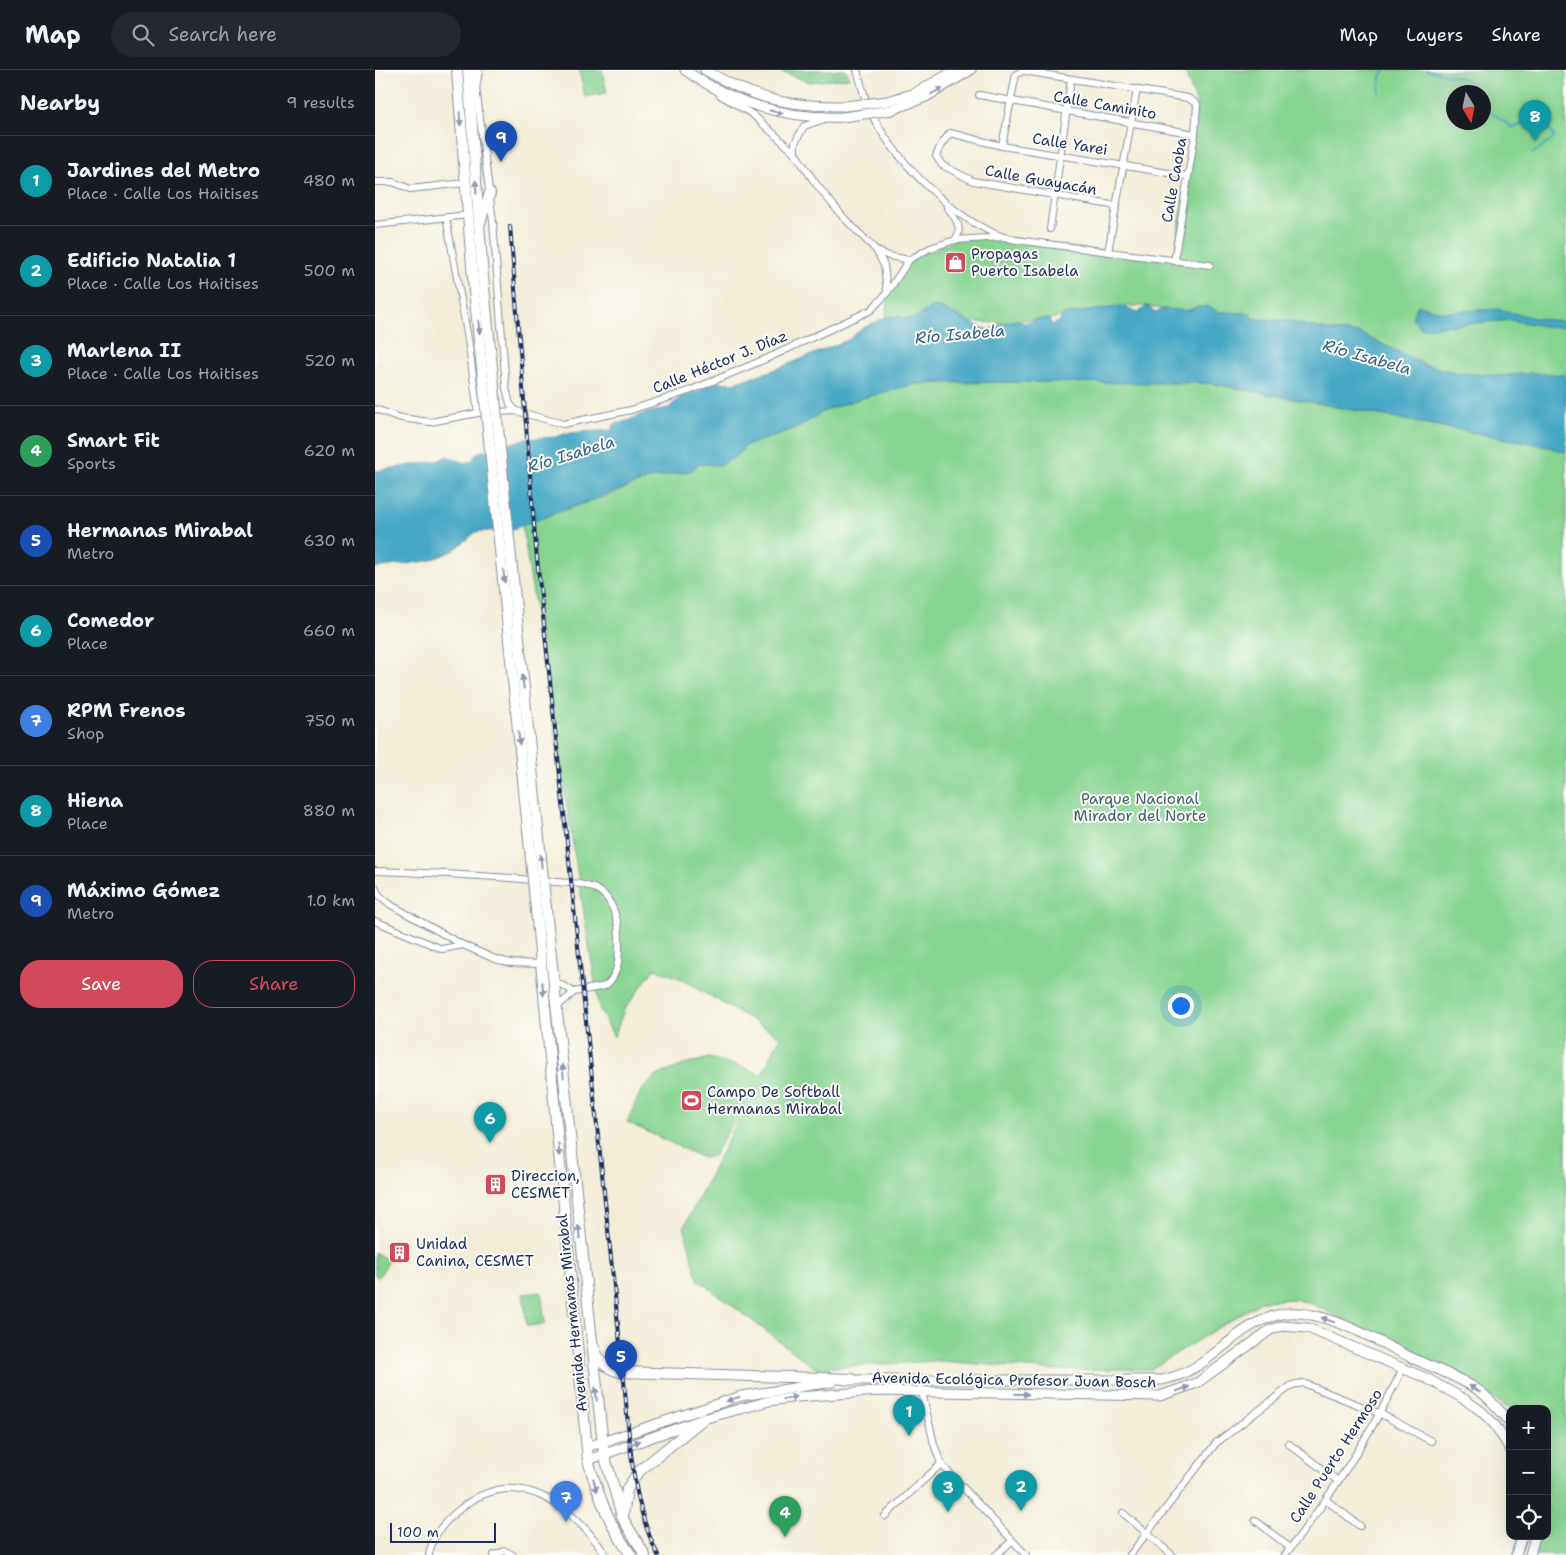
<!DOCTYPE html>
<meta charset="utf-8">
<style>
:root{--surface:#171b24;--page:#242831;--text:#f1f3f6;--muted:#9ea1a6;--line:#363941;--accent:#d1495b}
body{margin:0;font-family:"Shantell Sans",sans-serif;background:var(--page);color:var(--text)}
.controls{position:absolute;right:15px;bottom:15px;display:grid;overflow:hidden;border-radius:10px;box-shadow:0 5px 20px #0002}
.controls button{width:45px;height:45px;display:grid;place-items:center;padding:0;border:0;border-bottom:1px solid var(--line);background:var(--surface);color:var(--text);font:25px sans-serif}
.compass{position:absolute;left:1071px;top:15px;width:45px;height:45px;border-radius:50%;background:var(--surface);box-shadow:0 5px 20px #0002;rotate:170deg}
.scale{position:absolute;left:15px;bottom:12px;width:106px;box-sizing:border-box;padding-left:5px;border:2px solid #1b2f5e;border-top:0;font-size:14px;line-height:18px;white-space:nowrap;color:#1b2f5e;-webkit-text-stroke:4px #fdfcf7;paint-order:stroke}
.you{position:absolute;left:805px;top:935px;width:18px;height:18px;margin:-12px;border:4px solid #fff;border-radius:50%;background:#1a73e8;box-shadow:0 0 0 8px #1a73e833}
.badge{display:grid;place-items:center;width:32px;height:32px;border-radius:50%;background:var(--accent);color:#fff;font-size:16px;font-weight:700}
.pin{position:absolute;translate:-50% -41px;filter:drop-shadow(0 1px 2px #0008)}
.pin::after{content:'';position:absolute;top:26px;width:18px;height:15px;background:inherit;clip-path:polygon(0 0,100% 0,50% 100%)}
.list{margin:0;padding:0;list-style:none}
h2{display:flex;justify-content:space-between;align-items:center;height:65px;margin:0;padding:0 20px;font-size:21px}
h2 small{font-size:16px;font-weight:400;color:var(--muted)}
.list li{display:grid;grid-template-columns:32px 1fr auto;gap:15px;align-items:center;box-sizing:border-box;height:90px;padding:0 20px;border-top:1px solid var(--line)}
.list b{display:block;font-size:19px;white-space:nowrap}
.list p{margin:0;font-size:16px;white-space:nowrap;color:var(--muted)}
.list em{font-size:16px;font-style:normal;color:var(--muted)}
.actions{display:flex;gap:10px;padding:15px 20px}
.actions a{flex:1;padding:11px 0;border:1px solid var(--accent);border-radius:20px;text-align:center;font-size:18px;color:var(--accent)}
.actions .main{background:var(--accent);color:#fff}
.icon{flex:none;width:28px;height:28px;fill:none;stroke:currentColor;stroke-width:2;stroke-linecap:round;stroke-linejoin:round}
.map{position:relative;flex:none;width:1191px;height:1485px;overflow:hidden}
header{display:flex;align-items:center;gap:30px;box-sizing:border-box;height:70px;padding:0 25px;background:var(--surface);border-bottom:1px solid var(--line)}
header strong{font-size:24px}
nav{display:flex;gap:28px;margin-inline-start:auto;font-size:18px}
.search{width:350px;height:45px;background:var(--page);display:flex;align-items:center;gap:12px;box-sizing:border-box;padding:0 18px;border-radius:28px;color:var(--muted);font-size:19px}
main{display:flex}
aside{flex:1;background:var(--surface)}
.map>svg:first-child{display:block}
.green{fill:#87d491;stroke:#518278;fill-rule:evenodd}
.water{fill:#45a7c4;stroke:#306b91}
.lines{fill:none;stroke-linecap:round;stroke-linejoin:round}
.stream{stroke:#45a7c4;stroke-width:2}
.street-casing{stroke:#878e9b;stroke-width:8}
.secondary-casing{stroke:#878e9b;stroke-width:11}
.primary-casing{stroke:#878e9b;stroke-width:12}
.street{stroke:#fff;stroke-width:6}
.secondary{stroke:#fff;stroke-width:9}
.primary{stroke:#fff;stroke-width:10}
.rail-casing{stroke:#1b2f5e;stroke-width:4}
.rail{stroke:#fdfcf7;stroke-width:2;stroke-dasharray:5.5;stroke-linecap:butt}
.secondary-bridge-casing{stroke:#878e9b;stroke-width:11;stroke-linecap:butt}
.primary-bridge-casing{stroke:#878e9b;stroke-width:12;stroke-linecap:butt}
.secondary-bridge{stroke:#fff;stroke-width:9}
.primary-bridge{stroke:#fff;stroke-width:10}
.oneway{fill:#8d97ae}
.labels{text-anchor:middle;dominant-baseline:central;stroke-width:4;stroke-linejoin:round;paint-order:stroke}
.street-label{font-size:15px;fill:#1b2f5e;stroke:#fdfcf7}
.poi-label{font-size:15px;fill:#1b2f5e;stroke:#fdfcf7;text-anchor:start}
.park-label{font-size:15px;fill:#3b616d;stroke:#fdfcf7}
.water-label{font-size:16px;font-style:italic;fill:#2c5f87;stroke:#fdfcf7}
</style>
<header>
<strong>Map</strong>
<div class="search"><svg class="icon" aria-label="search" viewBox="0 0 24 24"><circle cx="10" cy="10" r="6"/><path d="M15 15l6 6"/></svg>Search here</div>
<nav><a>Map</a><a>Layers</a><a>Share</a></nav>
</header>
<main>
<aside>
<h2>Nearby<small>9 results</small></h2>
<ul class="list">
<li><span class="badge" style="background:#0f9aa8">1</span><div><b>Jardines del Metro</b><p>Place · Calle Los Haitises</p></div><em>480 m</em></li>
<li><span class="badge" style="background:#0f9aa8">2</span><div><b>Edificio Natalia 1</b><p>Place · Calle Los Haitises</p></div><em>500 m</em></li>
<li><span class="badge" style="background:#0f9aa8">3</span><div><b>Marlena II</b><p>Place · Calle Los Haitises</p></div><em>520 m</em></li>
<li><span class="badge" style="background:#2e9e5b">4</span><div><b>Smart Fit</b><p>Sports</p></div><em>620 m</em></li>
<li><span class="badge" style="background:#1a4fb4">5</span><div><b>Hermanas Mirabal</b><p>Metro</p></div><em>630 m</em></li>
<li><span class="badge" style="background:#0f9aa8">6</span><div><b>Comedor</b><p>Place</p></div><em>660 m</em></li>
<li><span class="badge" style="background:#3f7fe0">7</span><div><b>RPM Frenos</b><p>Shop</p></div><em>750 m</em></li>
<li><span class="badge" style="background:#0f9aa8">8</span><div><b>Hiena</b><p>Place</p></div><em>880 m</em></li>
<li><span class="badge" style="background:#1a4fb4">9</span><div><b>Máximo Gómez</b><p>Metro</p></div><em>1.0 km</em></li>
</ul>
<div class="actions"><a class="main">Save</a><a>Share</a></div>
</aside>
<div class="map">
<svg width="1191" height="1485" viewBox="0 0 1191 1485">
<rect width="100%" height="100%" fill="#fdfcf7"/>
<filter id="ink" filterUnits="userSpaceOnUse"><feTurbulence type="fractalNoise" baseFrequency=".02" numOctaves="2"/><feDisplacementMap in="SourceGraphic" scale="10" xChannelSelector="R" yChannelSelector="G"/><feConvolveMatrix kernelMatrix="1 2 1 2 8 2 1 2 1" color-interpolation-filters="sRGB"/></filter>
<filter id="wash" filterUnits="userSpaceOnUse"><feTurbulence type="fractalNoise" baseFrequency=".0096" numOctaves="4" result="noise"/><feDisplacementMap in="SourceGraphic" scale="20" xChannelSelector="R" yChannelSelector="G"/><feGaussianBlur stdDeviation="1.12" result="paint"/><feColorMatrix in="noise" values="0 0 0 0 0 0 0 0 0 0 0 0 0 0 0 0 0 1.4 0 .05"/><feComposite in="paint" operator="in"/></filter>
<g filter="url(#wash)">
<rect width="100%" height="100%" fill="#f3edd8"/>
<g class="green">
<path d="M204,0H227L232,23L210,27Z"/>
<path d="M401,0H471L474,8L435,12Z"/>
<path d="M809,0H1191V305L1158,303L1125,306L1083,303L1048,294L984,263L957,261L911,251L878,249L874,243L843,242L833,236L803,242L772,236H745L674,249L641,250L628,253L592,252L578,242L557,236C539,251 533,250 511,247L512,223L534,190L580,170L628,167L799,191L822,34ZM1078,22H1108V52H1078Z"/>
<path d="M679,311L834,313L1171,376L1191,382V1485H1156L1160,1466H1172V1339H1135L1079,1304L937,1234L920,1229L887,1231L776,1299L678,1300L564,1291L440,1298L323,1210L309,1157L380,1017L338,1086L328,1088L252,1052L266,1021L281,1006L309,995L334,988L368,997L386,1005L406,967L302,907L279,899L249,940L239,967L224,938L147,455L239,423L273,409L317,400L324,394L360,387L370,376L424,357L449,341L494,325L539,314Z"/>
<path d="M0,1182L14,1191L3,1208L0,1205Z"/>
<path d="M166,1222L170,1254L152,1256L148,1224Z"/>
</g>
<g class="water">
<path d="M1043,235L1068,242L1123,239L1159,248L1191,252V257H1173L1135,250L1046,258L1037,247Z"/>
<path d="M557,236C578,242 594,254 614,260L628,253L641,250L650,253L664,249H674L677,255L684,252L688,245L745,236L764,242L772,236L781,242L789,239L813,241L822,237L833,236L843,242L874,243L878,249L911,251L956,261L984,263L1048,294L1083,303L1125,306L1158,303L1191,305V382L1171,376L834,313L571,312L539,314L470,333L449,341L424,357L370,376L360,387L346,395L324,394L315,401L273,409L138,459L101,462L78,481L53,491L0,498V401L62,391L72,386L90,393L97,391L102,383L150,369L181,367L192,363L237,360L238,355L252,351L270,343L294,338L306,326L322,322L331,316L343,312L358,313L399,300L473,270L488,258L511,247L524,246L532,250L544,247Z"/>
</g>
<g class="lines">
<g class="stream">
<path d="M1052,0L1086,8L1096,14L1097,22"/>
<path d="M1004,23L1006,6L1010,0"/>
<path d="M1108,36L1138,58L1155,51L1175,60L1179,66L1178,69L1157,84"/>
</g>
</g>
</g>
<g filter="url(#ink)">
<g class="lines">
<defs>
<g id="street">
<path d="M482,0C487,16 490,33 498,47C523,94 588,160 641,170L835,195"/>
<path d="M649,1L813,28L822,34L820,64L799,191"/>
<path d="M101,17L118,152L131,318L135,334L141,341"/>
<path d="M345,25L377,44L420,83L441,114L468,147L502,181L514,186L534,190"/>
<path d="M604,25L820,64"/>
<path d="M627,76L641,4L651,0"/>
<path d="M420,83V73L429,56L450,49"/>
<path d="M0,112H18L35,119L90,113"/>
<path d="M742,136L598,111L567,95L561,86L566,75L575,63L627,76L812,106"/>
<path d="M572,137C580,148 589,158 580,170"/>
<path d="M71,147L93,269L103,343"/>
<path d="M0,155L93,145"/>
<path d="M675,159L696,9"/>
<path d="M502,182L509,195L512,222"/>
<path d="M733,182L762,19"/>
<path d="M0,339L26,348L55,352L103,343L141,341L188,354L256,340L314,321L393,288L496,240L512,223L534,190L555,178L580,170L628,167"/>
<path d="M0,801C56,803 112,805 167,811C186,813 210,811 226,822C238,831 244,853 244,867C244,885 245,905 230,916L199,922L181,938"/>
<path d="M0,817L4,825L16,835L88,875L120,889L136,893L165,894"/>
<path d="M0,851L67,879L88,875"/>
<path d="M178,910L199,922"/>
<path d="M544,1309L559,1374L566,1394L651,1485"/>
<path d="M914,1374L963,1411"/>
<path d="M951,1430L985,1456"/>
<path d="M748,1443L797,1485"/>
<path d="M510,1446L566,1394"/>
<path d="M880,1450L915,1478"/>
<path d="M54,1485C57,1465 70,1451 85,1439C142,1392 197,1436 231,1485"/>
<path d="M119,1485L130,1481L138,1485"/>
<path d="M621,1485L637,1471"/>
<path d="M755,1485L841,1373L917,1315L928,1313L1006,1344L1056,1371"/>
<path d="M910,1485C955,1427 996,1365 1028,1298"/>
</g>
<g id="secondary">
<path d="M310,0C357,33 409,49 468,47"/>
<path d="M330,0C382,30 410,36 470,36"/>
<path d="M513,31L540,23L581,0"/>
<path d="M516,40L551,27L596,0"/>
<path d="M470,1310H786C834,1302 853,1261 896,1247C909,1242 924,1242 937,1245C971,1252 1004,1272 1035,1287C1058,1298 1085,1307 1106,1322C1117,1331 1126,1342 1135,1352"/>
<path d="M212,1377L366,1326L457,1312"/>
<path d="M213,1390L328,1349L394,1331L422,1327L504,1321L785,1326L822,1313L895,1260L907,1256L933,1258L1053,1309L1089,1329L1106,1341L1120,1355L1135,1379"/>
<path d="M1141,1485L1147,1466"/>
<path d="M1155,1485L1160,1466"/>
</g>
<g id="primary">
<path d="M82,0L98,209"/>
<path d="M93,0L108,208"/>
<path d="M99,20L102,0"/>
<path d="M105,153L115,123"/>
<path d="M171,839L229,1384L248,1449L270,1485"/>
<path d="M161,840L213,1390C224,1427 233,1453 256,1485"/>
<path d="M219,1277C223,1290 232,1299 245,1302L477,1309"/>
<path d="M248,1446L252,1419L263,1402L328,1349"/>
</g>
</defs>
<use href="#street" class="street-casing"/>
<use href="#secondary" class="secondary-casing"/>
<use href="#primary" class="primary-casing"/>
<use href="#street" class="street"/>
<use href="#secondary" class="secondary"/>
<use href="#primary" class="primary"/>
<defs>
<path id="rail" d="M135,156L161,479L249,1311C255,1369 256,1432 283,1485"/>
</defs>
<use href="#rail" class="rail-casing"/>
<use href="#rail" class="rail"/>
<defs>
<g id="secondary-bridge">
<path d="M470,36L513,31"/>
<path d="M468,47L516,40"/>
</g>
<g id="primary-bridge">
<path d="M108,208L171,839"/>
<path d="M98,209L161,840"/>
</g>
</defs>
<use href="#secondary-bridge" class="secondary-bridge-casing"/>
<use href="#primary-bridge" class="primary-bridge-casing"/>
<use href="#secondary-bridge" class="secondary-bridge"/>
<use href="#primary-bridge" class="primary-bridge"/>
</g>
<defs><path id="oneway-solid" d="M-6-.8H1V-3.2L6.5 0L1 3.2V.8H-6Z" transform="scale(1.25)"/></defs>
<g class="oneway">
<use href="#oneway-solid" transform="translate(562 21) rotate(-28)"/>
<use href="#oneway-solid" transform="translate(401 42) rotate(13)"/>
<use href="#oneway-solid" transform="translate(85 49) rotate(86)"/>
<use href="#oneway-solid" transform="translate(101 117) rotate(-93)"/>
<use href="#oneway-solid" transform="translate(104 257) rotate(84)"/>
<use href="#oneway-solid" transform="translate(129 506) rotate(84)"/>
<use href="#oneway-solid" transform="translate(148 612) rotate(-96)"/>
<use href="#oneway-solid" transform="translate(144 668) rotate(84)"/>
<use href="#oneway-solid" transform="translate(166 791) rotate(-96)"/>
<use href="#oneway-solid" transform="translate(168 919) rotate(84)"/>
<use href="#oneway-solid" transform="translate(188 1001) rotate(-96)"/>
<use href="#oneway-solid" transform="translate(184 1080) rotate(85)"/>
<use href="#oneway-solid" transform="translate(204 1162) rotate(-96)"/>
<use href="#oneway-solid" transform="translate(953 1250) rotate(-160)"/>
<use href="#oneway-solid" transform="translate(808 1319) rotate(-21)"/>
<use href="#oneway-solid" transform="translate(1100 1319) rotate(-148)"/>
<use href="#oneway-solid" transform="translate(221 1324) rotate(-96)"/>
<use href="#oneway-solid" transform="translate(647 1324) rotate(2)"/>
<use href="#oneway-solid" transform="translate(415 1328) rotate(-9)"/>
<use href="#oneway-solid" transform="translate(358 1329) rotate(163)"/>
<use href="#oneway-solid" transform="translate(259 1373) rotate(-19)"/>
<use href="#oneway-solid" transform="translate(220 1415) rotate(74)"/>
</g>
</g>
<defs>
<symbol id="shop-square" viewBox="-11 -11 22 22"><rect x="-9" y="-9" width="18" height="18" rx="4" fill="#d1495b" stroke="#fdfcf7"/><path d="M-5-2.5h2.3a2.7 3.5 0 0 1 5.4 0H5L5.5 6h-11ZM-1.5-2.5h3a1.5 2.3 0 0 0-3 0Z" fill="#fff"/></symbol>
<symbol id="stadium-square" viewBox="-11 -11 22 22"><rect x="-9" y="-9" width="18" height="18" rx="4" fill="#d1495b" stroke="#fdfcf7"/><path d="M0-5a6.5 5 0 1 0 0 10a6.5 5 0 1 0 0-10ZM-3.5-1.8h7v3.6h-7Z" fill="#fff"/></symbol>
<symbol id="building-square" viewBox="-11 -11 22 22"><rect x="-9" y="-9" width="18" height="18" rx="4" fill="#d1495b" stroke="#fdfcf7"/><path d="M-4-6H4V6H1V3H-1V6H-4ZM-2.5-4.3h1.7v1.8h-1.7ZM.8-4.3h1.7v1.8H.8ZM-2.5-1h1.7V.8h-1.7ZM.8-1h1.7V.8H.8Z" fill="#fff"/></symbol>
</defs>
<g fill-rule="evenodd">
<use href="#shop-square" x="568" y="180" width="25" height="25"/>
<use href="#stadium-square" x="304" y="1018" width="25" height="25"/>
<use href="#building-square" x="108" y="1102" width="25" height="25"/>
<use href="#building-square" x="12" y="1170" width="25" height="25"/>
</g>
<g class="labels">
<g class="street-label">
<text transform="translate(730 35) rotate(10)">Calle Caminito</text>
<text transform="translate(695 74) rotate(9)">Calle Yarei</text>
<text transform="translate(666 110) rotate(10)">Calle Guayacán</text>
<text transform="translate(799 110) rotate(-80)">Calle Caoba</text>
<text transform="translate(345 292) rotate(-22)">Calle Héctor J. Díaz</text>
<text transform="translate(197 1243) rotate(-96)">Avenida Hermanas Mirabal</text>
<text transform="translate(639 1310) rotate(1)">Avenida Ecológica Profesor Juan Bosch</text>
<text transform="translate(961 1386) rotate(-57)">Calle Puerto Hermoso</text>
</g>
<g class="poi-label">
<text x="596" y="184">Propagas<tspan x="596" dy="17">Puerto Isabela</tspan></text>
<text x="332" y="1022">Campo De Softball<tspan x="332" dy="17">Hermanas Mirabal</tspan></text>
<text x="136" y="1106">Direccion,<tspan x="136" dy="17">CESMET</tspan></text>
<text x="41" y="1174">Unidad<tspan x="41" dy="17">Canina, CESMET</tspan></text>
</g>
<g class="park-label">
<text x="765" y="729">Parque Nacional<tspan x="765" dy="17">Mirador del Norte</tspan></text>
</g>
<g class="water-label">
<text transform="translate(585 264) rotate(-5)">Río Isabela</text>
<text transform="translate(992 287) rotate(16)">Río Isabela</text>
<text transform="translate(196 384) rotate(-17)">Río Isabela</text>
</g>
</g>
</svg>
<div class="controls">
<button>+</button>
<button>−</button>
<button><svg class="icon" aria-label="locate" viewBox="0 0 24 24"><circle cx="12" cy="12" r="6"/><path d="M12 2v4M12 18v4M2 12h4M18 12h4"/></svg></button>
</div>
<svg class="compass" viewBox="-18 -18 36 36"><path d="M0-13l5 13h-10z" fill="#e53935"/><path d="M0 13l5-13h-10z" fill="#9ea1a6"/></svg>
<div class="scale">100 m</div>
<div class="you"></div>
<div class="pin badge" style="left:534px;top:1366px;background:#0f9aa8">1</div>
<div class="pin badge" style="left:646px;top:1441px;background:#0f9aa8">2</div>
<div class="pin badge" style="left:573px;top:1442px;background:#0f9aa8">3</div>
<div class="pin badge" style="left:410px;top:1467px;background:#2e9e5b">4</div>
<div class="pin badge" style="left:246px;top:1311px;background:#1a4fb4">5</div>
<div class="pin badge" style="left:115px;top:1073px;background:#0f9aa8">6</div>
<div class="pin badge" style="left:191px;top:1452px;background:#3f7fe0">7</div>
<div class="pin badge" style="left:1160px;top:71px;background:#0f9aa8">8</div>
<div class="pin badge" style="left:126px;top:92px;background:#1a4fb4">9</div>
</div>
</main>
